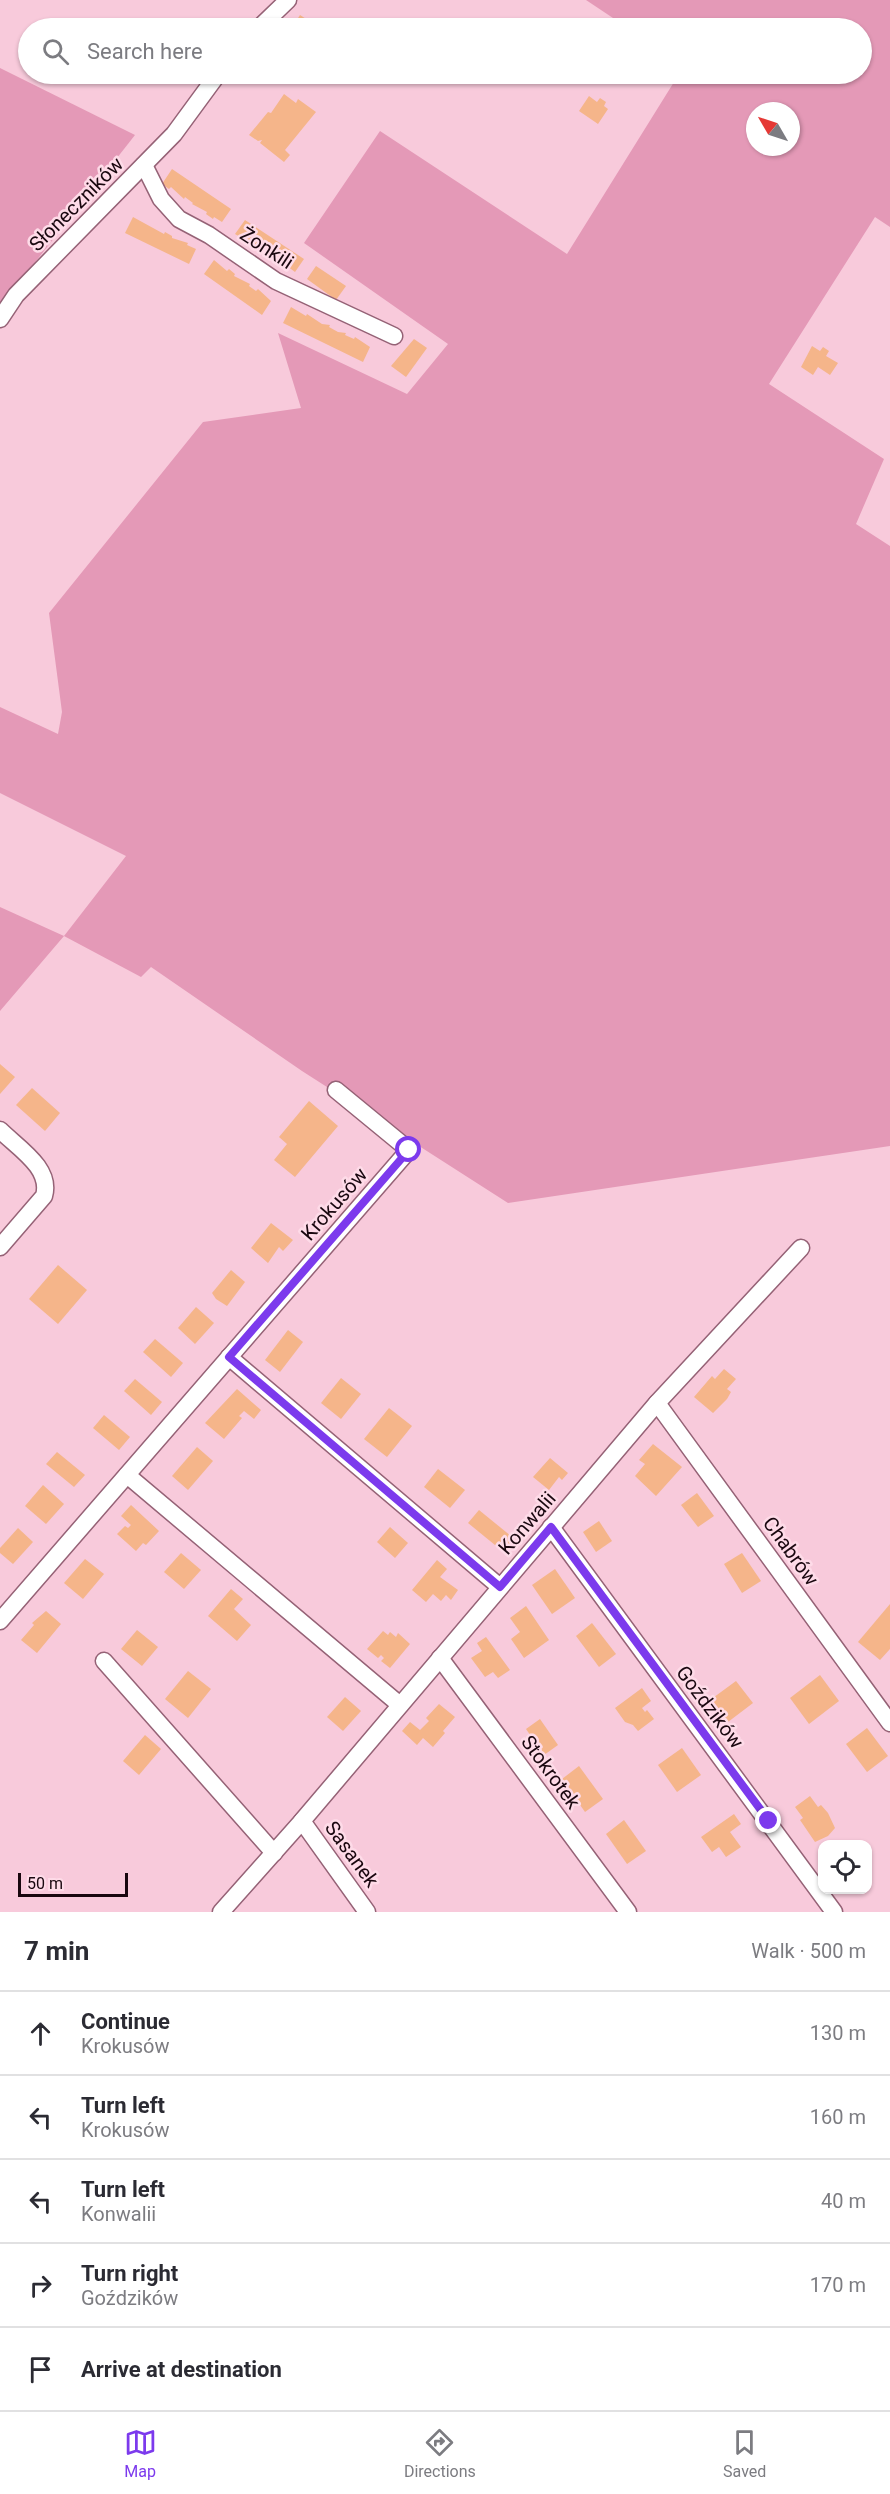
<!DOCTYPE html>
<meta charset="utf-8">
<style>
:root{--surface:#fff;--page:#f7f7f7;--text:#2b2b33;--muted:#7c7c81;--line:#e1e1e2;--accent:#7c3aed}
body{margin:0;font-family:Roboto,sans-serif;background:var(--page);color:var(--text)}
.controls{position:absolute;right:18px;bottom:18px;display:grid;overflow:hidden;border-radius:12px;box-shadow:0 2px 4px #0004}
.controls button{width:54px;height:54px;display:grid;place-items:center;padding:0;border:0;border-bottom:2px solid var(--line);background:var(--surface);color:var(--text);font:30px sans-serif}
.compass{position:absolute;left:746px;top:102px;width:54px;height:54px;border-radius:50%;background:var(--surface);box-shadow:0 2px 4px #0004;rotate:309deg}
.scale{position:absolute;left:18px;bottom:15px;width:110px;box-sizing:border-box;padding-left:6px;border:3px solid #19070f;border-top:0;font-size:16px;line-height:21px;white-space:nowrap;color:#19070f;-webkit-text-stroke:4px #fedbe8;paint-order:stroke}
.stop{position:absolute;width:18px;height:18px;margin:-14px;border:4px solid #7c3aed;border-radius:50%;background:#fff}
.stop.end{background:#7c3aed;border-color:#fff;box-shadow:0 2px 6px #0008}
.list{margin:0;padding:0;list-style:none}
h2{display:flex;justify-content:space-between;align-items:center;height:78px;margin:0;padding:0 24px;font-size:26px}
h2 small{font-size:20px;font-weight:400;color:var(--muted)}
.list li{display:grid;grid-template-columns:39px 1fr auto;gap:18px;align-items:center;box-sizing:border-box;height:84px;padding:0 24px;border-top:2px solid var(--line)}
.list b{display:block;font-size:22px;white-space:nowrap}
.list p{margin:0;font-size:20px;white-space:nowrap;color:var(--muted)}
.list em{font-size:20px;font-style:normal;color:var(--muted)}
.icon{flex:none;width:33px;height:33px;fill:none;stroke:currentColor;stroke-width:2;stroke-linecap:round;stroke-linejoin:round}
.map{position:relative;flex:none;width:890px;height:1912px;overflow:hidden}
.search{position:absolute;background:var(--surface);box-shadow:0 2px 4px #0004;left:18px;right:18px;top:18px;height:66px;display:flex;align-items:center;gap:15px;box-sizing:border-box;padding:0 21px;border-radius:33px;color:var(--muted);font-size:22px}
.sheet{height:498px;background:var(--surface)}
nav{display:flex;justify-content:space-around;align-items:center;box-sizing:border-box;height:84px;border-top:2px solid var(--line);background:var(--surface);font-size:16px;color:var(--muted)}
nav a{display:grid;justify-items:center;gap:3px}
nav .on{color:var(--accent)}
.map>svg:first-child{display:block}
.green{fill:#e499b7;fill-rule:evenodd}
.building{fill:#f5b58a}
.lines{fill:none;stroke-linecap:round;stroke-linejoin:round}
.street-casing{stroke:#956276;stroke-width:19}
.street{stroke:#fff;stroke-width:16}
.route{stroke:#7c3aed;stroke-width:8}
.labels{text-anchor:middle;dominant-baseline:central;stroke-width:5;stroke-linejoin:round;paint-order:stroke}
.street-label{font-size:20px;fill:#19070f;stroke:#fedbe8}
</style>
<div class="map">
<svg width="890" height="1912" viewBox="0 0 890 1912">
<rect width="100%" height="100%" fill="#f8cadb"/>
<g class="green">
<path d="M586,0H890V227L875,217L769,384L884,459L856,524L890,546V1146L508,1203L302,1071L151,967L141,977L64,936L0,1011V907L64,936L126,856L0,793V707L58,734L62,712L49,613L203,422L301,408L278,333L407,394L448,344L304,243L380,131L567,254L679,74H862V28H628ZM755,111H791V147H755Z"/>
<path d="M0,68L135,135L0,307Z"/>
</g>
<g class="building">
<path d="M300,15L320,28H292Z"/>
<path d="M284,94L296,103L298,99L316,112L285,150L290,155L284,162L260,143L262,140L258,141L249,135L268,112L271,113Z"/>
<path d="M589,96L597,102L600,98L606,102L604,106L608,109L598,124L579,111Z"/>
<path d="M172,169L231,209L222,222L214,217L213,219L206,214L207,212L192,204L193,203L185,197L184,199L171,187L169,189L162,184Z"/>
<path d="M133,217L164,234L165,232L172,236V238L188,243L187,245L196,249L189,264L125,233Z"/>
<path d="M245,220L304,259L295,272L287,266L286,269L279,264L280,262L272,257L271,259L265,254L266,252L235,234Z"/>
<path d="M214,260L227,271L229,269L235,274L234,276L250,284L249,286L256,291L258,289L271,301L262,315L204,274Z"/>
<path d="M316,266L346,286L336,300L307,279Z"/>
<path d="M291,307L306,316L307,314L322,324L330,325L329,327L338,332L346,333L345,335L354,339L355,337L370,347L363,362L283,323Z"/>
<path d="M414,339L427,348L406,377L391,366Z"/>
<path d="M812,346L820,351L823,347L829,351L826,356L838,363L830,375L818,367L813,375L801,367Z"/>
<path d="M0,1064L15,1077L0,1094Z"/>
<path d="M32,1088L60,1113L45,1131L16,1105Z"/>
<path d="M309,1101L338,1126L295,1177L274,1160L287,1144L279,1137Z"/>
<path d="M271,1223L293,1240L283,1251L279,1247L268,1263L251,1248Z"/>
<path d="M58,1265L87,1290L58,1324L29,1299Z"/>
<path d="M231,1270L245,1282L227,1306L216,1299L212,1293Z"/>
<path d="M196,1307L214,1323L195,1344L178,1328Z"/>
<path d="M288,1330L303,1342L280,1372L265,1360Z"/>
<path d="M155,1339L183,1363L171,1377L143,1352Z"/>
<path d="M724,1369L736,1379L727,1389L731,1392L727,1399L713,1413L694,1397L712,1376L715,1379Z"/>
<path d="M341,1378L361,1394L341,1419L321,1403Z"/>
<path d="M135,1379L162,1402L151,1415L124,1391Z"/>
<path d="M237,1389L261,1410L254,1419L244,1411L239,1416L242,1418L224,1439L205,1423Z"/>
<path d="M389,1408L412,1426L387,1457L364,1439Z"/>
<path d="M104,1415L130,1437L119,1450L93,1428Z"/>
<path d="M653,1444L682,1467L656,1496L635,1476L645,1464L639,1460Z"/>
<path d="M197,1447L213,1461L188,1490L172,1476Z"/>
<path d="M57,1452L85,1475L74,1487L46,1464Z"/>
<path d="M550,1458L568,1473L562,1480L559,1477L549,1490L533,1477Z"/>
<path d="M438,1469L465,1490L450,1508L424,1487Z"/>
<path d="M43,1485L64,1504L46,1524L25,1506Z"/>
<path d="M697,1493L714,1516L698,1527L681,1505Z"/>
<path d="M131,1505L159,1531L146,1545L143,1543L136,1551L117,1534L125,1526L128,1528L131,1525L121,1516Z"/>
<path d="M479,1510L517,1541L506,1554L468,1523Z"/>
<path d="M599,1521L612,1541L596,1552L583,1532Z"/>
<path d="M390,1527L408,1543L395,1558L377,1542Z"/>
<path d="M18,1528L33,1542L13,1564L0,1553V1548Z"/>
<path d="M181,1553L201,1570L184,1589L164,1572Z"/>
<path d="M742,1553L761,1581L742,1593L724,1564Z"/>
<path d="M85,1559L104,1574L83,1599L64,1583Z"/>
<path d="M437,1560L447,1569L440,1577L458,1590L451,1600L446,1595L441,1601L433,1594L426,1602L412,1590Z"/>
<path d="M555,1569L575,1598L552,1614L532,1585Z"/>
<path d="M231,1589L243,1599L234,1609L251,1625L237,1641L208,1616Z"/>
<path d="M890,1604V1649L880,1660L858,1642Z"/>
<path d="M526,1606L549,1640L524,1658L511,1639L520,1632L510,1618Z"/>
<path d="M46,1611L61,1624L37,1653L21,1640L34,1625L32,1623Z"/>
<path d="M592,1623L616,1654L599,1667L576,1636Z"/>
<path d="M137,1630L158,1647L142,1666L121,1649Z"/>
<path d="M383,1631L388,1635L390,1632L396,1637L398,1633L410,1644L390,1668L381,1661L384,1658L381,1655L378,1658L367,1649Z"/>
<path d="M486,1637L510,1670L498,1678L493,1672L485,1677L471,1658L482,1651L477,1643Z"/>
<path d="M188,1671L211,1689L188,1718L165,1699Z"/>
<path d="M820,1675L839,1701L809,1724L790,1698Z"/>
<path d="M736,1681L753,1703L728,1722L717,1708L713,1711L706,1703Z"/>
<path d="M642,1688L651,1701L642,1708L645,1712L647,1710L654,1719L638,1731L633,1725L625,1722L615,1708Z"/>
<path d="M345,1697L361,1711L343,1731L327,1717Z"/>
<path d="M439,1704L455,1717L443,1731L445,1733L433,1747L423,1738L417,1745L402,1731L410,1722L420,1730L429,1721L426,1718Z"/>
<path d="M540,1719L558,1745L544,1755L526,1729Z"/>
<path d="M867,1728L888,1756L867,1772L846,1744Z"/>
<path d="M145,1735L161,1749L139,1775L123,1761Z"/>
<path d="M682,1748L701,1775L677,1792L658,1765Z"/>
<path d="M579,1766L603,1799L585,1812L562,1779Z"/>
<path d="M810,1796L818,1807L821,1805L828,1813L835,1828L828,1836L815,1842L800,1820L803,1818L795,1807Z"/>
<path d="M734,1814L741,1824L730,1832L741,1847L726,1857L719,1847L712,1852L701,1837Z"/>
<path d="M624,1820L646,1851L627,1864L606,1834Z"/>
</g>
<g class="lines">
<defs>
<g id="street">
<path d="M259,28L288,0"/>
<path d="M144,165L161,199L179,219L209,235L276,281L394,336"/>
<path d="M0,319L16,295L174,134L218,74"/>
<path d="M0,1130C18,1148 52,1168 44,1196L0,1247"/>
<path d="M229,1357L500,1587"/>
<path d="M657,1403L890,1723"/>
<path d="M127,1475L400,1705"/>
<path d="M551,1527L834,1912"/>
<path d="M0,1621L409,1150L336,1090"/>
<path d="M440,1658L628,1912"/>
<path d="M104,1661L274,1853"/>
<path d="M302,1821L367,1912"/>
<path d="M221,1912L302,1821L657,1403L801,1248"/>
</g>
</defs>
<use href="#street" class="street-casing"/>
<use href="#street" class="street"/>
</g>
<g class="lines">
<path class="route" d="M409,1150L229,1357L500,1587L551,1527L769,1821"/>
</g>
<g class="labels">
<g class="street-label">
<text transform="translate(76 204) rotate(-45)">Słoneczników</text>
<text transform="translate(267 248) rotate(33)">Żonkili</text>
<text transform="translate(334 1204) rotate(-49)">Krokusów</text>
<text transform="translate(527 1523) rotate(-49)">Konwalii</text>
<text transform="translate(791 1551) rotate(54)">Chabrów</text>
<text transform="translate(710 1707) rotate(53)">Goździków</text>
<text transform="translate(551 1772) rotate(54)">Stokrotek</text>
<text transform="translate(352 1854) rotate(54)">Sasanek</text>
</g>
</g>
</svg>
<div class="controls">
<button><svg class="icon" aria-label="locate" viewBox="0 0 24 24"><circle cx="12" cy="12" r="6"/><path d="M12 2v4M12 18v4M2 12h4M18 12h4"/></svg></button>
</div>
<svg class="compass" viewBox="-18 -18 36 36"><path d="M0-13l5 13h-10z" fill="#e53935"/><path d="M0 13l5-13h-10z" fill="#7c7c81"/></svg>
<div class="scale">50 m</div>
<div class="stop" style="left:409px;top:1150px"></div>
<div class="stop end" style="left:769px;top:1821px"></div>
<div class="search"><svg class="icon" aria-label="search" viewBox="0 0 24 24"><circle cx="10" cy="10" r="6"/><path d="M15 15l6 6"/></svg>Search here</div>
</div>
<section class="sheet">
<h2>7 min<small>Walk · 500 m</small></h2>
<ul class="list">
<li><svg class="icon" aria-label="ahead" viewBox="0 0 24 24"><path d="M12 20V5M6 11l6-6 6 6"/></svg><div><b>Continue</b><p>Krokusów</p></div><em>130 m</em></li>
<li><svg class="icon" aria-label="left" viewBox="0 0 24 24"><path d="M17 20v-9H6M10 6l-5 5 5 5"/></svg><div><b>Turn left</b><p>Krokusów</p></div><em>160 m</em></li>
<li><svg class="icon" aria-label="left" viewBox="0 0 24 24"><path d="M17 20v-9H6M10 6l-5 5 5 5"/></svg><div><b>Turn left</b><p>Konwalii</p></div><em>40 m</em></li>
<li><svg class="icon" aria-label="right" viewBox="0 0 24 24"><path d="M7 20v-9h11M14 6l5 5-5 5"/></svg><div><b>Turn right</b><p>Goździków</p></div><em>170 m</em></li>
<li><svg class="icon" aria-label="arrive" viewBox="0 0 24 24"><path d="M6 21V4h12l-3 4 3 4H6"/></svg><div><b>Arrive at destination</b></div></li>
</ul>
</section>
<nav>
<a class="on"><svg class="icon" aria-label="map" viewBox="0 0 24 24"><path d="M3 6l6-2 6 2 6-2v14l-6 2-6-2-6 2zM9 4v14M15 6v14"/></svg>Map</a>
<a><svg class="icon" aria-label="directions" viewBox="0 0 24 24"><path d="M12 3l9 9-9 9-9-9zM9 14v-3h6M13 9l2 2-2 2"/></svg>Directions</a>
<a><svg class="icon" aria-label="saved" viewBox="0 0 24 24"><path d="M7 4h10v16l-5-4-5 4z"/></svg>Saved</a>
</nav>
